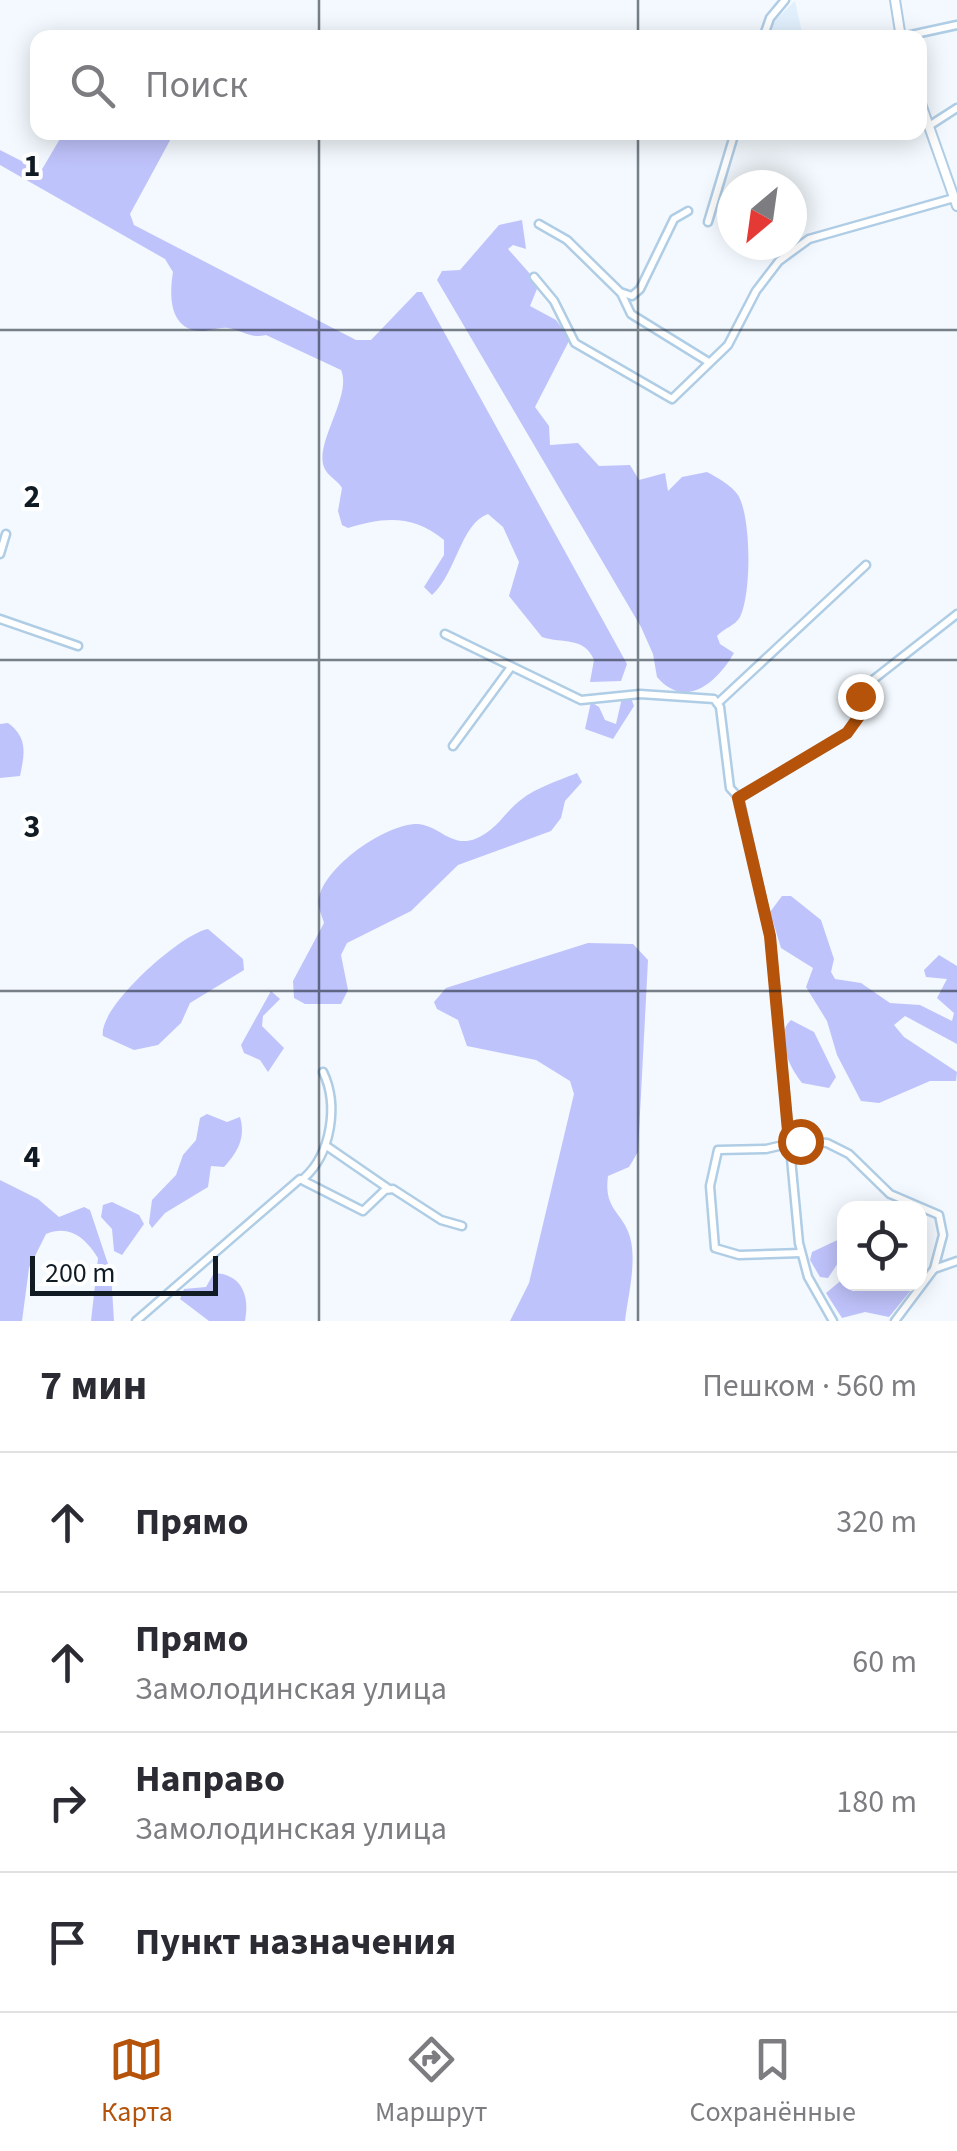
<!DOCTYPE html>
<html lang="ru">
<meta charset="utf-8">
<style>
:root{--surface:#fff;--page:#f7f7f7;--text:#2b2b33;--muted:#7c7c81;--line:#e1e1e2;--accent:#b45309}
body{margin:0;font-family:"Source Sans 3",sans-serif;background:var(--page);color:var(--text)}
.controls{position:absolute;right:30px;bottom:30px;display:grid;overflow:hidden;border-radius:20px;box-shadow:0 5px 25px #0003}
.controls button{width:90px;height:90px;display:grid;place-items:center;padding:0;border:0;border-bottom:2px solid var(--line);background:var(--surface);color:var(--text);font:50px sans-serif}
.compass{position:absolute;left:717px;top:170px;width:90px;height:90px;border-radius:50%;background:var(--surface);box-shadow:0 5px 25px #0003;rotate:209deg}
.scale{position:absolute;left:30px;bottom:25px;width:188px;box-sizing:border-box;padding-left:10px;border:5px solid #101b24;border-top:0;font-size:28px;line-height:35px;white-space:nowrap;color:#101b24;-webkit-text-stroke:8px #fff;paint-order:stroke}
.stop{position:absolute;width:30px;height:30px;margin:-22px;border:8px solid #b45309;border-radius:50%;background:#fff}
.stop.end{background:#b45309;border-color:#fff;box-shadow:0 2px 10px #0008}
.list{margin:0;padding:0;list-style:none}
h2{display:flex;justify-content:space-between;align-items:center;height:130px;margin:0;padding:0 40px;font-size:42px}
h2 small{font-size:32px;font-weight:400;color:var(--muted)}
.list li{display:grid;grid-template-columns:65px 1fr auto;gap:30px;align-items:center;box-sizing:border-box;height:140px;padding:0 40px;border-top:2px solid var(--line)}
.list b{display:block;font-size:38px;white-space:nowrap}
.list p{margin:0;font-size:32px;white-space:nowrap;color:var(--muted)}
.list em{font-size:32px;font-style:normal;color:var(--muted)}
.icon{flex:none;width:55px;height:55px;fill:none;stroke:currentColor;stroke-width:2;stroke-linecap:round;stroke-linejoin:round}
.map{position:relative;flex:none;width:957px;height:1321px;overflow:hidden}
.search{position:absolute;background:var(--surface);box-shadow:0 5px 25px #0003;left:30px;right:30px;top:30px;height:110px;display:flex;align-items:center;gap:25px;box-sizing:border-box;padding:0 35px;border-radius:20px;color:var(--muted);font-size:38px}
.sheet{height:690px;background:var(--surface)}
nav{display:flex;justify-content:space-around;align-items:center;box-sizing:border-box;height:140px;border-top:2px solid var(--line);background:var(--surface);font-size:28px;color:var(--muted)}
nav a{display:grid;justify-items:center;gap:5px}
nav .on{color:var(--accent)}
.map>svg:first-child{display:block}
.built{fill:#e2f0fd}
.green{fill:#bfc3fb}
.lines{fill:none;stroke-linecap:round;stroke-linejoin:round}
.minor-casing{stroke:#b0cde6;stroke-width:11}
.tertiary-casing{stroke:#b0cde6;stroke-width:12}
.minor{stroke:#fff;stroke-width:6}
.tertiary{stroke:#fff;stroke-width:8}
.route{stroke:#b45309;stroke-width:12}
.grid{fill:none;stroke:#101b24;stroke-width:2.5;stroke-opacity:0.55}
.grid-label{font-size:32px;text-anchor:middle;font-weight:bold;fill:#101b24;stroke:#fff;stroke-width:8;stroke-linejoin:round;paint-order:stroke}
</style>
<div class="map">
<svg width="957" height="1321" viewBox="0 0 957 1321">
<rect width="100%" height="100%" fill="#f3f9fe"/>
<path class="built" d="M795,1L803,37H769L773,22Z"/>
<g class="green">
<path d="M64,132L174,133L130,214L134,225L356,340H371L417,292H422L627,664L621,681L590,682L594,660C584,636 563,644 542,637L509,596L519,562L503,527L488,514C461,523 456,574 432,595L424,587L444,555V540C413,514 383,517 348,528L342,525L338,511L342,488C338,481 330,477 326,471C310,448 353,397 341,370L266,335C250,339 242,330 228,328C220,327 212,330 204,331C169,332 169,296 173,272L165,259L0,165V150L41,171Z"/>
<path d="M522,220L526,249L513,245L508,249L539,284L530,306L556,320L570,339L535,407L549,426L550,445L578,443L599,466L630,465L639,480L665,473L668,491L682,477L707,472C718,478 731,485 738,495C751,516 752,593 740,617C735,626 724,628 717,636L720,644L734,653C718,681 686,711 657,677L653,654L641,627L437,280L442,271L460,270L499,225Z"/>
<path d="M622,698H631L634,706L613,739L585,729L591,702L599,707L605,720L616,724Z"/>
<path d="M8,723C29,738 24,756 20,776L0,778V724Z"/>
<path d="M577,773L582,782L565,801L561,818L551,831L458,865L411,911L347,943L341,955L348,990L341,1004H305L294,998L293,981L324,923C321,912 316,906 320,894C329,864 386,824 417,824C439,825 451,848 475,839C498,830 505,811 522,799C534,789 562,779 577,773Z"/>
<path d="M782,896H791L821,920L834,959L831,972L835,979L861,983L890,1003L920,1005L952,1021L954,1013L937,998L947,979L926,977L924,970L939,955L957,966V1044L905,1016L894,1025L904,1037L957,1072L956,1081H930L879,1103L861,1101L837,1055L827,1021L806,987L813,968L781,948L770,912Z"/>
<path d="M208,929L243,959L244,970L190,1003L181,1023L158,1045L134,1050L103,1036C97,1009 180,934 208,929Z"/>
<path d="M588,943L633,944L648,960L638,1152L629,1167L608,1176C603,1212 625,1212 631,1241C636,1266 628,1296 625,1321H510L529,1283L574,1094L570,1081L536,1060L467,1046L458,1020L437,1009L434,1002L446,988Z"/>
<path d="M271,991L280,999L263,1016L262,1026L284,1048L268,1072L260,1060L244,1053L241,1045Z"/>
<path d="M791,1020L814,1032L836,1077L829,1088L802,1083C789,1067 774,1035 791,1020Z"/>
<path d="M207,1114L227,1122L240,1117C246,1137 238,1152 224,1167L211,1166L208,1187L165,1213L152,1228L149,1223L152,1200L176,1175L183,1155L196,1140L200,1118Z"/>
<path d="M0,1180L38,1199L59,1217L84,1207L90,1210L111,1273L114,1321H91L98,1258C86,1238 69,1224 46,1234L29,1268L22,1321H0Z"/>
<path d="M112,1202L139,1215L144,1224L122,1255L114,1251L112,1229L101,1217L103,1205Z"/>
<path d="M844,1237V1254L828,1278L820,1277L810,1260L812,1252Z"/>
<path d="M214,1273C242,1274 250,1296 245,1321H209L180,1299L184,1289L206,1287Z"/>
<path d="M844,1278V1284H857L866,1291L878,1284H916L889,1317L865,1312L842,1318L826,1293Z"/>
</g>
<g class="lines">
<defs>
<g id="minor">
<path d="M763,38L770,18L785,0"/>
<path d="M897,38L957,25"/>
<path d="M929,126L957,108"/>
<path d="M708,222L735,132"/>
<path d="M539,224L567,240L620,292L632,296L640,289L674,219L688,211"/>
<path d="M534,277L554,301L575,343L672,399L728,345L756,291L779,261L809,239L954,198"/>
<path d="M621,293L631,314L707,361"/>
<path d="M0,554L6,534"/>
<path d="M0,619L78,646"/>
<path d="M445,634L581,700L640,694L714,699L720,707L730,788L739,798"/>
<path d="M719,702L866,565"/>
<path d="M453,746L511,667"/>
<path d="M328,1147L389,1189"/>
<path d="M304,1178C331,1154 339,1105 323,1072"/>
<path d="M801,1253L739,1255L715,1248L710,1186L718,1150L766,1149L800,1141L827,1143L849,1154L890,1194L939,1215L943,1235L934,1269"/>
<path d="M136,1321L300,1179L363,1211L385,1190L393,1189L441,1220L462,1226"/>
<path d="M833,1321L808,1277L799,1243L770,936L739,798L847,733L859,715L860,690L957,614"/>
<path d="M895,1321L934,1269L957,1261"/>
</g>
<g id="tertiary">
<path d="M895,0L901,38"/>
<path d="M920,101L957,206"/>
</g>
</defs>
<use href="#minor" class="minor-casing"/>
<use href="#tertiary" class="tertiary-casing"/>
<use href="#minor" class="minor"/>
<use href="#tertiary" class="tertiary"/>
</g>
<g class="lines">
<path class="route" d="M800,1141L789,1142L770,936L738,798L847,733L860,715V696"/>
</g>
<path class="grid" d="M319,0V38M638,0V38M319,132V1321M638,132V1321M0,330H957M0,660H957M0,991H957"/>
<g class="grid-label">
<text x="32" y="176">1</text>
<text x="32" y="507">2</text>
<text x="32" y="837">3</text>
<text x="32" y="1167">4</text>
</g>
</svg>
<div class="controls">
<button><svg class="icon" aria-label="locate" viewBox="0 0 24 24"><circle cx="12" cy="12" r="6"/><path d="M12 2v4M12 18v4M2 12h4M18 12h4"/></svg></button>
</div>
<svg class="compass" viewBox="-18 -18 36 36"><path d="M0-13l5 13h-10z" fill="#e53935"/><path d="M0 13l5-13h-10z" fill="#7c7c81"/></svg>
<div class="scale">200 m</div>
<div class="stop" style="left:800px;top:1141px"></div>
<div class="stop end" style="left:860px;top:696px"></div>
<div class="search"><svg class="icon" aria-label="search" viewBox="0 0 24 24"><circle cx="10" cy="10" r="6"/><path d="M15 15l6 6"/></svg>Поиск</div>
</div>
<section class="sheet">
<h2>7 мин<small>Пешком · 560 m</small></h2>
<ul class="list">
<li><svg class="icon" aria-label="ahead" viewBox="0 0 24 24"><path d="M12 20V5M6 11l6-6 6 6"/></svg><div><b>Прямо</b></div><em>320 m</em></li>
<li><svg class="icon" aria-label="ahead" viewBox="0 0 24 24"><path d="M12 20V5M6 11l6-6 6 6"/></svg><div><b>Прямо</b><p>Замолодинская улица</p></div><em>60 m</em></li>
<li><svg class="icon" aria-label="right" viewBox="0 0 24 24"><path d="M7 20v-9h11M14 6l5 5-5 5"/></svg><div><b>Направо</b><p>Замолодинская улица</p></div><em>180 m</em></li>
<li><svg class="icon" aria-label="arrive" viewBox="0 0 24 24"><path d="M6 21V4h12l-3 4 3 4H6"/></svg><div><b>Пункт назначения</b></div></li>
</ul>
</section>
<nav>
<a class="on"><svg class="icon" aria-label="map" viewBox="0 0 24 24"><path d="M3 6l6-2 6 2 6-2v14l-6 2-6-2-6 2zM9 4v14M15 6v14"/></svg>Карта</a>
<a><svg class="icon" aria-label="directions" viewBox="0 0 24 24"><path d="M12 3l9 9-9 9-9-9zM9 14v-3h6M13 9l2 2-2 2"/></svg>Маршрут</a>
<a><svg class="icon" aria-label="saved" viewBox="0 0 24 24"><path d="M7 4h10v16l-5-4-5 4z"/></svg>Сохранённые</a>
</nav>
